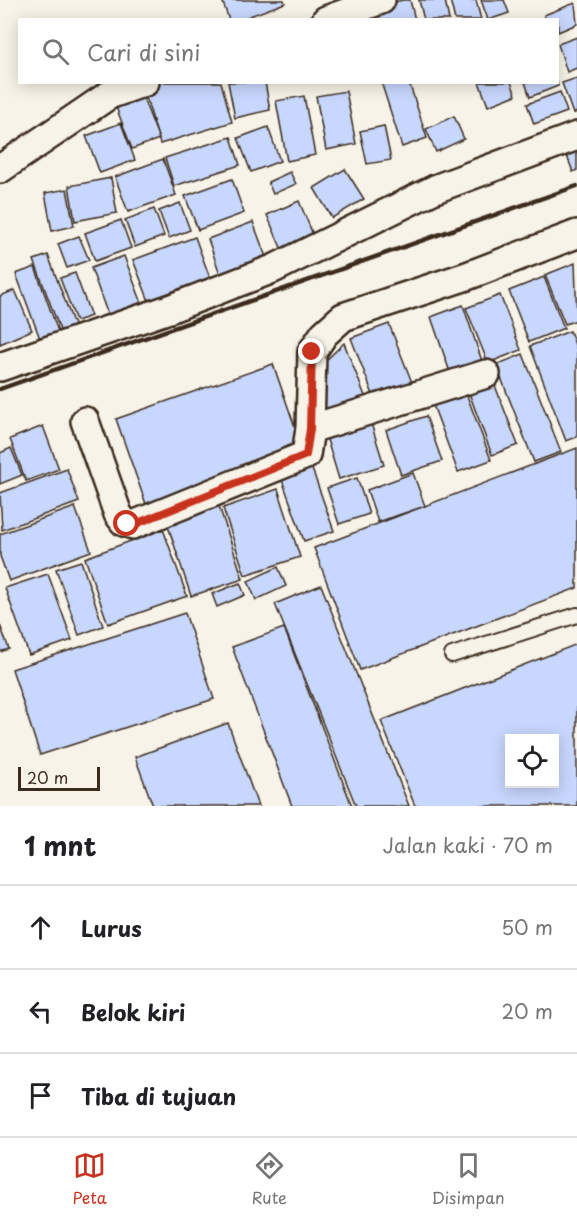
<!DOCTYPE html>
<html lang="id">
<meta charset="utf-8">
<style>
:root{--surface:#fff;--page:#f2f2f2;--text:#202124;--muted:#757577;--line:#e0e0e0;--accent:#c8321e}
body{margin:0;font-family:"Playpen Sans",sans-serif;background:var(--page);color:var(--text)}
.controls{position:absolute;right:18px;bottom:18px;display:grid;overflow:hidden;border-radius:0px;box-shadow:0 3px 15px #0003}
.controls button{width:54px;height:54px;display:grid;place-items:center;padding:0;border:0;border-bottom:2px solid var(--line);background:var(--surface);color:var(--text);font:30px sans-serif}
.scale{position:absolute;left:18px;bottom:15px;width:82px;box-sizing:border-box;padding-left:6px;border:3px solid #3b2a1e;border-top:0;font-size:16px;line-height:21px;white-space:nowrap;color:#3b2a1e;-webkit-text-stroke:4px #f7f3e8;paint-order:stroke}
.stop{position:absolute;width:18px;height:18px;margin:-14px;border:4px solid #c8321e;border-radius:50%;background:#fff}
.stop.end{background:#c8321e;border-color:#fff;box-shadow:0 2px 6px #0008}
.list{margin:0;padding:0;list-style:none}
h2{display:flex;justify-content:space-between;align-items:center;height:78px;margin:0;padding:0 24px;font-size:26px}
h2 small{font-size:20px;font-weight:400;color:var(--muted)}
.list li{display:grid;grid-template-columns:39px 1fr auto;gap:18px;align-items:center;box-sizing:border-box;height:84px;padding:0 24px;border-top:2px solid var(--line)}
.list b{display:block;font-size:22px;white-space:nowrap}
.list em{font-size:20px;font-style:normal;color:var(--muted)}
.icon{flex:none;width:33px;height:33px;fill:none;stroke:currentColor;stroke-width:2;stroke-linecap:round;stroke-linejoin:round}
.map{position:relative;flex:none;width:577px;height:806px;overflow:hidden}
.search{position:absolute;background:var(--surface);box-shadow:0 3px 15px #0003;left:18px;right:18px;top:18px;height:66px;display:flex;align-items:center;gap:15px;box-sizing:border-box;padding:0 21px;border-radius:0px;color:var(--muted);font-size:22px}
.sheet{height:330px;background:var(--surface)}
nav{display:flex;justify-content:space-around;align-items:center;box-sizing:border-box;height:84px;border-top:2px solid var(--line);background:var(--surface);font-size:16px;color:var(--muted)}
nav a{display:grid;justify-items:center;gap:3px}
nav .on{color:var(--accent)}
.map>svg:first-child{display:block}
.building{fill:#c7d7fd;stroke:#3b2a1e;stroke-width:1.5;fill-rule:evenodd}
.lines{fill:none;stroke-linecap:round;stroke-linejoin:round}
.lane-casing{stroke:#3b2a1e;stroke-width:18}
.street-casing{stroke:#3b2a1e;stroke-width:32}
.lane{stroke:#f7f3e8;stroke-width:14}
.street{stroke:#f7f3e8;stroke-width:27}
.rail{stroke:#3b2a1e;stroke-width:4.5}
.route{stroke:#c8321e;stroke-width:8}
</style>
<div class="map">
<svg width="577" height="806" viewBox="0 0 577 806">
<rect width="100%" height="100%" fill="#f7f3e8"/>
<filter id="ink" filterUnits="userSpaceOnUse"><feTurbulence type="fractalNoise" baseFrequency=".0167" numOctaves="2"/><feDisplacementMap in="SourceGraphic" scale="12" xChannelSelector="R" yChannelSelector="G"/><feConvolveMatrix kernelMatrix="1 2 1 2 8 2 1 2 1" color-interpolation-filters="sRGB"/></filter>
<g filter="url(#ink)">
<g class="building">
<path d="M222,0H284L285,3L239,20H229Z"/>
<path d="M403,0H410L415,20H342L341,14Z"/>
<path d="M419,0H445L449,20H424Z"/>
<path d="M450,0H476L481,20H455Z"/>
<path d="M481,0H504L509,13L488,20Z"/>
<path d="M575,3L577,24L558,32V20H546L544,15Z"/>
<path d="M577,37V68L567,72L558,44Z"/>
<path d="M577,78V112L573,114L562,83Z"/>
<path d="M158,82H221L232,122L160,144L143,87Z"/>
<path d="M228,82H265L270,110L235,118Z"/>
<path d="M389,82H409L427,138L402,147L382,85Z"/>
<path d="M479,82H511L516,95L488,106Z"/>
<path d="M525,82H557L558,86L530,97Z"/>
<path d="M346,91L356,144L326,150L316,96Z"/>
<path d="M560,92L567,112L534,124L527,104Z"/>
<path d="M304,96L315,155L287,161L276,101Z"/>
<path d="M143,98L159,139L132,149L116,107Z"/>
<path d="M454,116L464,139L436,152L426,129Z"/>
<path d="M121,123L135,160L100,173L86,136Z"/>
<path d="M384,126L391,160L367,164L360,131Z"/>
<path d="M268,127L280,161L251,172L238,138Z"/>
<path d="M231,137L240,165L174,186L165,158Z"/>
<path d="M577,140V170L573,172L563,145Z"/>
<path d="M163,159L176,195L128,212L115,177Z"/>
<path d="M345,169L364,199L332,218L314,188Z"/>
<path d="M290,172L296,184L273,194L268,182Z"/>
<path d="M111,178L117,213L75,221L69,186Z"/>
<path d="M232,179L244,213L198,230L185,196Z"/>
<path d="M67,189L74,226L52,231L45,193Z"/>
<path d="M299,201L314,237L282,250L267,215Z"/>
<path d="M180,203L190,230L169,238L159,211Z"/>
<path d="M154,209L164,236L135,247L125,220Z"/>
<path d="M121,220L131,248L95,261L85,233Z"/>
<path d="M253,222L266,257L220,274L208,239Z"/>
<path d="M79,236L89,260L67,268L58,244Z"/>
<path d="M195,237L210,278L149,301L133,260Z"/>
<path d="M48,255L77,333L63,338L34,260Z"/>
<path d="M124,256L143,306L109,318L91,268Z"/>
<path d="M575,263L577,320L565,324L545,275Z"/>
<path d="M35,267L60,337L42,344L16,274Z"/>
<path d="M75,273L91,316L76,321L60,278Z"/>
<path d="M544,277L564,328L529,342L509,291Z"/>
<path d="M15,290L32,330L0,344V296Z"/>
<path d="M500,295L521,350L488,363L466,308Z"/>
<path d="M463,305L484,367L452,378L431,317Z"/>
<path d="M389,324L415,390L377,405L351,338Z"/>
<path d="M570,331L577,350V437L566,441L530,346Z"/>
<path d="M344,343L367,401L319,419L316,370Z"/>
<path d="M523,354L561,452L534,462L496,365Z"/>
<path d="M273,364L303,450L146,504L116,419Z"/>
<path d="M494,383L518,445L492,455L469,393Z"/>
<path d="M466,393L491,460L458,472L433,405Z"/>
<path d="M426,416L442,461L401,475L386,430Z"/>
<path d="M370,420L384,465L339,479L325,433Z"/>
<path d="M43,426L59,469L26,481L10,439Z"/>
<path d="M11,448L22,475L0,484V453Z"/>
<path d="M577,448V588L360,670L314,548Z"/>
<path d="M311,466L334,531L304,541L281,477Z"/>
<path d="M67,469L79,502L2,530L0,493Z"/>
<path d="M413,473L425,506L378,522L367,490Z"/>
<path d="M357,478L369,514L339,524L327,488Z"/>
<path d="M278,489L300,557L245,575L223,508Z"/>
<path d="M218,503L243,579L191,596L166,520Z"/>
<path d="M75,507L91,551L9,581L0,556V534Z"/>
<path d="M163,529L187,596L108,624L85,558Z"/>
<path d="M81,561L103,626L79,635L56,569Z"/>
<path d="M278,567L286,586L256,600L248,581Z"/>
<path d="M48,574L72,640L29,655L5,588Z"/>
<path d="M240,583L245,595L217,607L212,594Z"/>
<path d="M321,585L409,806H356L275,604Z"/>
<path d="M185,613L214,699L40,755L12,669Z"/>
<path d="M0,625L9,649L0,652Z"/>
<path d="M284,628L352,806H292L232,647Z"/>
<path d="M577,644V806H415L381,721ZM510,738H554V784H510Z"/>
<path d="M228,723L258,806H153L135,757Z"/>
</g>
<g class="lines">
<defs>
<path id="lane" d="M452,655L577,615"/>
<g id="street">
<path d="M326,20L381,0"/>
<path d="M0,169L109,95L145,82"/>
<path d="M0,367L169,309L273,269L435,189L577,136"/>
<path d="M85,421L118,514L124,522L133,525L306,455L310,429L312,352L324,334L343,317L467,276L577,234"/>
<path d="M310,429L486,374"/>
</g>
</defs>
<use href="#lane" class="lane-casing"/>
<use href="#street" class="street-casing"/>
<use href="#lane" class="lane"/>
<use href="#street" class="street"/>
<path class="rail" d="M0,389L577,186"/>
</g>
</g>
<g class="lines" filter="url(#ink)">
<path class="route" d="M127,524L133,525L306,455L310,429L312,352"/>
</g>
</svg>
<div class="controls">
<button><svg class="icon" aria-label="locate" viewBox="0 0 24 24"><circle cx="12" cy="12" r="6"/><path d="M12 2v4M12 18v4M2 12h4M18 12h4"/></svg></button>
</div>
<div class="scale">20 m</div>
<div class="stop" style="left:127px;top:524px"></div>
<div class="stop end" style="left:312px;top:352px"></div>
<div class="search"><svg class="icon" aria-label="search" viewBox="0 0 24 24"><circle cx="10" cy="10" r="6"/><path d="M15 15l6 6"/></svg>Cari di sini</div>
</div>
<section class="sheet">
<h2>1 mnt<small>Jalan kaki · 70 m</small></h2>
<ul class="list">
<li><svg class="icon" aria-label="ahead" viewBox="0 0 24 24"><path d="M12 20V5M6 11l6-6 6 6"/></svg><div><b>Lurus</b></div><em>50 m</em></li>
<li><svg class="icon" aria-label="left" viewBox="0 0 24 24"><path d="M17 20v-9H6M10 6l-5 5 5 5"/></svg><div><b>Belok kiri</b></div><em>20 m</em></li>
<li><svg class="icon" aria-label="arrive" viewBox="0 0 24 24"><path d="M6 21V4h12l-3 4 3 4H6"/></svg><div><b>Tiba di tujuan</b></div></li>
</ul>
</section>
<nav>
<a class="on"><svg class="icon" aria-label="map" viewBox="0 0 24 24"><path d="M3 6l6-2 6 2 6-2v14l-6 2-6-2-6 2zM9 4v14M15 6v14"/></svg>Peta</a>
<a><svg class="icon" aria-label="directions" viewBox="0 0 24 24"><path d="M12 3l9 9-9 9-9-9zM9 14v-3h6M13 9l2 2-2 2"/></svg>Rute</a>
<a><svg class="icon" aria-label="saved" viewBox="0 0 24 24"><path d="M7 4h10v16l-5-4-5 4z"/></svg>Disimpan</a>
</nav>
